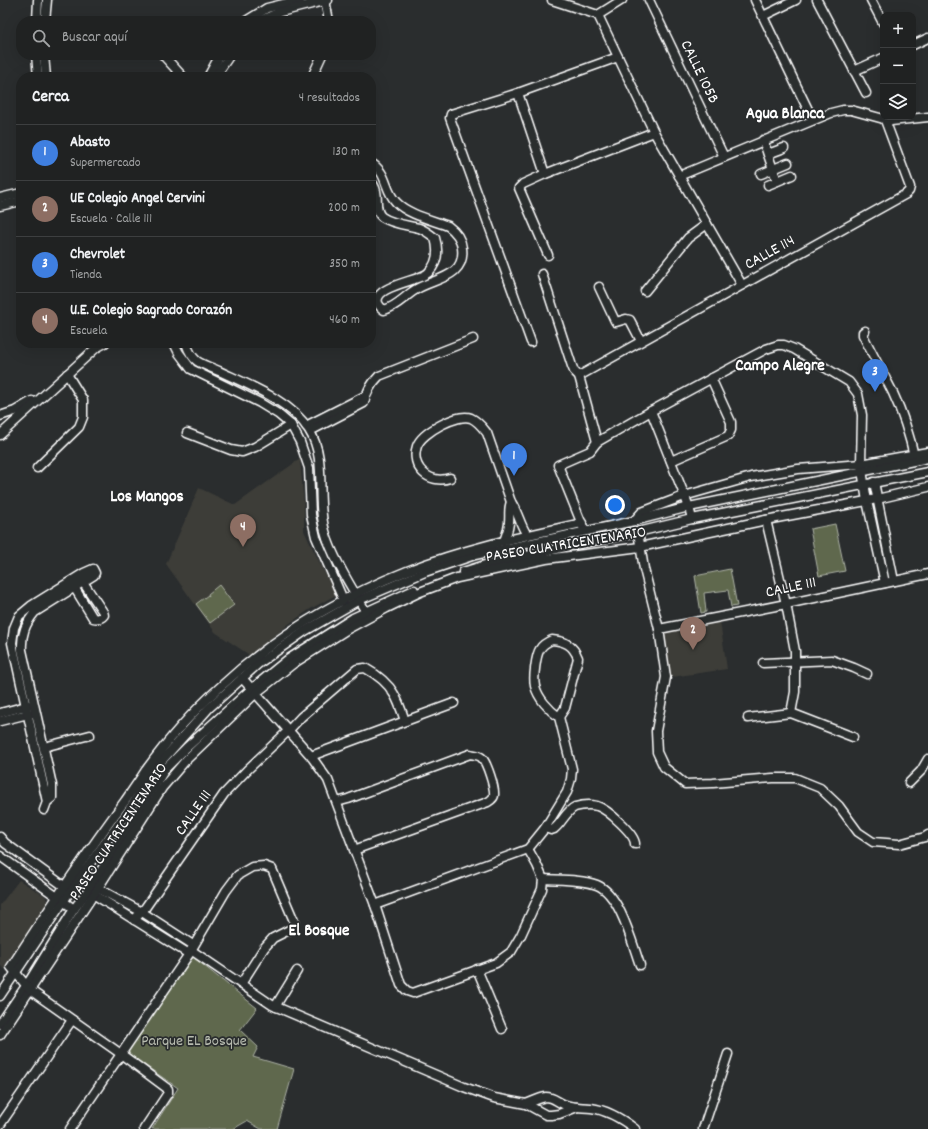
<!DOCTYPE html>
<html lang="es">
<meta charset="utf-8">
<style>
:root{--surface:#202222;--page:#282a2a;--text:#f1f3f6;--muted:#a2a4a5;--line:#3d3f40;--accent:#b45309}
body{margin:0;font-family:Dekko,sans-serif;background:var(--page);color:var(--text)}
.controls{position:absolute;right:12px;top:12px;display:grid;overflow:hidden;border-radius:8px;box-shadow:0 4px 16px #0002}
.controls button{width:36px;height:36px;display:grid;place-items:center;padding:0;border:0;border-bottom:1px solid var(--line);background:var(--surface);color:var(--text);font:20px sans-serif}
.you{position:absolute;left:615px;top:505px;width:14px;height:14px;margin:-10px;border:3px solid #fff;border-radius:50%;background:#1a73e8;box-shadow:0 0 0 6px #1a73e833}
.badge{display:grid;place-items:center;width:26px;height:26px;border-radius:50%;background:var(--accent);color:#fff;font-size:13px;font-weight:700}
.pin{position:absolute;translate:-50% -33px;filter:drop-shadow(0 1px 2px #0008)}
.pin::after{content:'';position:absolute;top:21px;width:14px;height:12px;background:inherit;clip-path:polygon(0 0,100% 0,50% 100%)}
.list{margin:0;padding:0;list-style:none}
h2{display:flex;justify-content:space-between;align-items:center;height:52px;margin:0;padding:0 16px;font-size:17px}
h2 small{font-size:13px;font-weight:400;color:var(--muted)}
.list li{display:grid;grid-template-columns:26px 1fr auto;gap:12px;align-items:center;box-sizing:border-box;height:56px;padding:0 16px;border-top:1px solid var(--line)}
.list b{display:block;font-size:15px;white-space:nowrap}
.list p{margin:0;font-size:13px;white-space:nowrap;color:var(--muted)}
.list em{font-size:13px;font-style:normal;color:var(--muted)}
.icon{flex:none;width:22px;height:22px;fill:none;stroke:currentColor;stroke-width:2;stroke-linecap:round;stroke-linejoin:round}
.map{position:relative;flex:none;width:928px;height:1129px;overflow:hidden}
.search{position:absolute;background:var(--surface);box-shadow:0 4px 16px #0002;left:16px;top:16px;width:360px;height:44px;display:flex;align-items:center;gap:10px;box-sizing:border-box;padding:0 14px;border-radius:16px;color:var(--muted);font-size:15px}
.panel{position:absolute;background:var(--surface);box-shadow:0 4px 16px #0002;left:16px;top:72px;width:360px;height:276px;border-radius:16px}
.map>svg:first-child{display:block}
.built{fill:#3d3d38}
.green{fill:#5e674e;stroke:#aeb3a6}
.lines{fill:none;stroke-linecap:round;stroke-linejoin:round}
.minor-casing{stroke:#fff;stroke-width:11}
.minor{stroke:#2a2d2e;stroke-width:8}
.labels{text-anchor:middle;dominant-baseline:central;stroke-width:3.5;stroke-linejoin:round;paint-order:stroke}
.street-label{font-size:16px;fill:#fff;stroke:#2a2d2e}
.park-label{font-size:16px;fill:#b7bbaf;stroke:#2a2d2e}
.neighbourhood-label{font-size:17px;font-weight:bold;fill:#fff;stroke:#2a2d2e}
</style>
<div class="map">
<svg width="928" height="1129" viewBox="0 0 928 1129">
<rect width="100%" height="100%" fill="#2a2d2e"/>
<filter id="ink" filterUnits="userSpaceOnUse"><feTurbulence type="fractalNoise" baseFrequency=".025" numOctaves="2"/><feDisplacementMap in="SourceGraphic" scale="8" xChannelSelector="R" yChannelSelector="G"/><feConvolveMatrix kernelMatrix="1 2 1 2 8 2 1 2 1" color-interpolation-filters="sRGB"/></filter>
<g filter="url(#ink)">
<g class="built">
<path d="M300,459L304,506V531L336,595L312,608L290,623L251,656L215,632L166,564L199,488L235,505Z"/>
<path d="M720,621L727,669L665,678L658,630Z"/>
<path d="M19,880L45,896L48,902V905L4,969L0,965V905Z"/>
</g>
<g class="green">
<path d="M835,524L845,571L819,576L810,529Z"/>
<path d="M730,569L737,606L731,607L728,590L704,593L706,612L701,613L695,576Z"/>
<path d="M219,585L234,605L210,623L196,604L208,595L209,596L208,594Z"/>
<path d="M193,957L257,1008L240,1030L258,1047L253,1057L294,1069L277,1129H261L247,1121L233,1129H152L178,1088L127,1053Z"/>
</g>
<g class="lines">
<defs>
<g id="minor">
<path d="M325,0L329,21"/>
<path d="M552,0L598,15L622,0"/>
<path d="M649,0L724,157"/>
<path d="M755,0L813,120"/>
<path d="M817,0L866,93"/>
<path d="M871,0L883,23"/>
<path d="M598,15L654,132L742,285"/>
<path d="M763,16L796,0"/>
<path d="M37,21L38,0"/>
<path d="M45,21L47,0"/>
<path d="M246,21L267,8L300,0"/>
<path d="M259,21L280,12L328,0"/>
<path d="M913,45L928,38"/>
<path d="M36,55L38,77"/>
<path d="M44,55L46,77"/>
<path d="M163,55L183,77"/>
<path d="M854,71L883,58"/>
<path d="M208,77L220,55"/>
<path d="M215,77L230,55"/>
<path d="M312,77L322,55"/>
<path d="M518,93L545,174L654,132"/>
<path d="M763,140L777,181"/>
<path d="M768,154L784,148"/>
<path d="M371,163C388,173 384,190 396,202C407,214 432,220 448,226C455,231 461,238 462,248C466,278 434,278 415,290C404,297 396,307 384,310C381,308 379,306 378,303C372,286 420,281 428,273C438,263 439,251 435,238C430,234 425,230 419,228C407,225 392,224 382,217C372,209 382,193 371,182"/>
<path d="M545,174L523,184L519,188L548,255"/>
<path d="M761,174L788,163"/>
<path d="M679,176L831,113L843,110H851L891,121L928,117"/>
<path d="M768,185L792,175"/>
<path d="M0,198L21,193"/>
<path d="M0,206L21,201"/>
<path d="M542,274L572,366L574,371L579,376L597,442L651,411L766,349L778,345H784L794,349L849,382L858,394L862,415L861,464L867,501L885,583"/>
<path d="M599,287L615,321L616,322L626,319L630,320L641,341"/>
<path d="M645,291L688,238L707,224"/>
<path d="M865,331L863,332V335C872,354 883,373 893,393C903,414 910,437 915,460"/>
<path d="M531,342L450,118L451,114L518,93L618,57"/>
<path d="M174,343L179,353L191,369L260,403L278,414L291,425L300,442L309,468L311,515L316,537L345,604"/>
<path d="M186,343C188,349 192,357 197,361C203,365 212,368 219,371C249,385 291,401 309,430C328,460 315,499 325,531C331,555 353,590 366,612"/>
<path d="M579,376L906,194L909,191L910,187L885,120"/>
<path d="M651,411L689,507L692,519"/>
<path d="M0,416L15,411L32,401"/>
<path d="M306,426L365,396"/>
<path d="M310,431L364,403C366,393 371,384 379,376L473,339"/>
<path d="M187,433L231,450L242,452L255,447L291,425"/>
<path d="M0,435L96,348L105,343"/>
<path d="M671,461L728,436L731,430V422L711,378"/>
<path d="M37,468L79,427L83,417V400L67,374"/>
<path d="M450,478C429,485 410,467 417,446C422,432 458,413 471,418C478,421 483,428 487,433L511,502C518,512 520,525 527,535"/>
<path d="M874,482L894,581"/>
<path d="M766,520L786,604L795,651V692L791,713"/>
<path d="M634,521L642,512L684,496L751,477L798,469L861,464L928,452"/>
<path d="M583,527L558,465L590,451L597,442"/>
<path d="M638,532L644,569L659,629L666,677L656,731L657,752L664,767L685,784L713,783L773,778H795L820,788L839,806L858,832L873,842L899,844L925,837L928,835"/>
<path d="M504,541C506,535 509,529 509,522C510,514 508,509 511,502"/>
<path d="M463,572L485,565L588,542L638,532L692,519L928,472"/>
<path d="M74,587L93,618C97,619 101,619 104,615L103,612L83,582"/>
<path d="M659,629L786,604L928,574"/>
<path d="M552,640C565,641 573,645 578,658L565,708L559,717C549,710 538,698 535,686C533,678 536,655 540,649C543,644 547,642 552,640Z"/>
<path d="M763,663L832,660L854,668L867,674"/>
<path d="M242,678L311,756L328,780L375,905L401,985L407,991L413,993L496,963L511,952L521,935L542,889L543,879L537,865L528,849"/>
<path d="M0,713L30,705"/>
<path d="M748,718L791,713L853,737"/>
<path d="M0,721L32,713"/>
<path d="M44,747L90,735"/>
<path d="M311,756L454,703"/>
<path d="M909,783L921,771L928,759"/>
<path d="M337,802L348,799L470,754C474,755 479,755 482,758C487,763 495,788 494,795C494,798 491,800 488,802L354,850"/>
<path d="M44,810L47,802L52,798V785L22,650C21,635 25,624 35,612L94,575L95,573L93,569L84,573L31,606L19,616L14,628L12,643L47,802"/>
<path d="M545,828L551,830L554,829C562,823 566,811 575,807C582,805 589,804 597,806C607,809 635,834 635,844"/>
<path d="M0,837L5,843L68,889"/>
<path d="M0,856L74,909"/>
<path d="M79,878L142,912L193,945"/>
<path d="M543,879C560,880 581,879 597,885C620,894 632,943 640,965"/>
<path d="M90,892L189,954"/>
<path d="M375,905L528,849L545,828L567,792L571,779L572,769L559,717"/>
<path d="M134,920L145,908L224,794L247,770L288,731L301,717L357,669L365,668C376,674 388,683 394,694C399,702 402,712 405,721"/>
<path d="M191,950L272,1005L408,1063L464,1087L494,1098L526,1104L546,1115H551L559,1114L577,1107"/>
<path d="M477,969L502,1029"/>
<path d="M0,996L79,878L127,813L157,766L209,708L258,664L305,631L347,607L359,600L425,572L475,555L634,521L689,507L928,458"/>
<path d="M276,1007L278,1002L297,971"/>
<path d="M0,1024L30,980L74,909L92,885L165,769L186,748L248,692L287,660L353,618L414,590"/>
<path d="M0,1035L98,888L162,788L186,760L256,693L294,663L346,630L387,608L420,592L457,578L546,559L640,547L766,520L877,499L928,487"/>
<path d="M526,1104C532,1102 539,1098 546,1097C554,1097 557,1102 563,1104C572,1108 581,1107 591,1108C607,1110 622,1119 635,1129"/>
<path d="M0,1125L72,1020"/>
<path d="M70,1129L189,954L226,891L238,875L252,867L264,866L272,869L294,921L293,928L273,938L264,948L241,984"/>
<path d="M144,1129L168,1093V1089L121,1054L30,990L11,967C48,910 85,855 125,801C132,791 139,781 146,770C167,741 192,712 219,688C273,638 338,598 407,571C463,549 523,536 582,523"/>
<path d="M703,1129L728,1054"/>
</g>
</defs>
<use href="#minor" class="minor-casing"/>
<use href="#minor" class="minor"/>
</g>
</g>
<g class="labels">
<g class="street-label">
<text transform="translate(699 72) rotate(64)">CALLE 105B</text>
<text transform="translate(770 253) rotate(-29)">CALLE 114</text>
<text transform="translate(566 545) rotate(-9)">PASEO CUATRICENTENARIO</text>
<text transform="translate(791 588) rotate(-12)">CALLE 111</text>
<text transform="translate(194 813) rotate(-55)">CALLE 111</text>
<text transform="translate(119 832) rotate(-56)">PASEO CUATRICENTENARIO</text>
</g>
<g class="park-label">
<text x="194" y="1041">Parque EL Bosque</text>
</g>
<g class="neighbourhood-label">
<text x="785" y="115">Agua Blanca</text>
<text x="780" y="367">Campo Alegre</text>
<text x="147" y="498">Los Mangos</text>
<text x="319" y="932">El Bosque</text>
</g>
</g>
</svg>
<div class="controls">
<button>+</button>
<button>−</button>
<button><svg class="icon" aria-label="layers" viewBox="0 0 24 24"><path d="M12 4l9 5-9 5-9-5zM3 14l9 5 9-5"/></svg></button>
</div>
<div class="you"></div>
<div class="pin badge" style="left:514px;top:476px;background:#3f7fe0">1</div>
<div class="pin badge" style="left:693px;top:650px;background:#8d6e63">2</div>
<div class="pin badge" style="left:875px;top:392px;background:#3f7fe0">3</div>
<div class="pin badge" style="left:243px;top:547px;background:#8d6e63">4</div>
<div class="search"><svg class="icon" aria-label="search" viewBox="0 0 24 24"><circle cx="10" cy="10" r="6"/><path d="M15 15l6 6"/></svg>Buscar aquí</div>
<section class="panel">
<h2>Cerca<small>4 resultados</small></h2>
<ul class="list">
<li><span class="badge" style="background:#3f7fe0">1</span><div><b>Abasto</b><p>Supermercado</p></div><em>130 m</em></li>
<li><span class="badge" style="background:#8d6e63">2</span><div><b>UE Colegio Angel Cervini</b><p>Escuela · Calle 111</p></div><em>200 m</em></li>
<li><span class="badge" style="background:#3f7fe0">3</span><div><b>Chevrolet</b><p>Tienda</p></div><em>350 m</em></li>
<li><span class="badge" style="background:#8d6e63">4</span><div><b>U.E. Colegio Sagrado Corazón</b><p>Escuela</p></div><em>460 m</em></li>
</ul>
</section>
</div>
